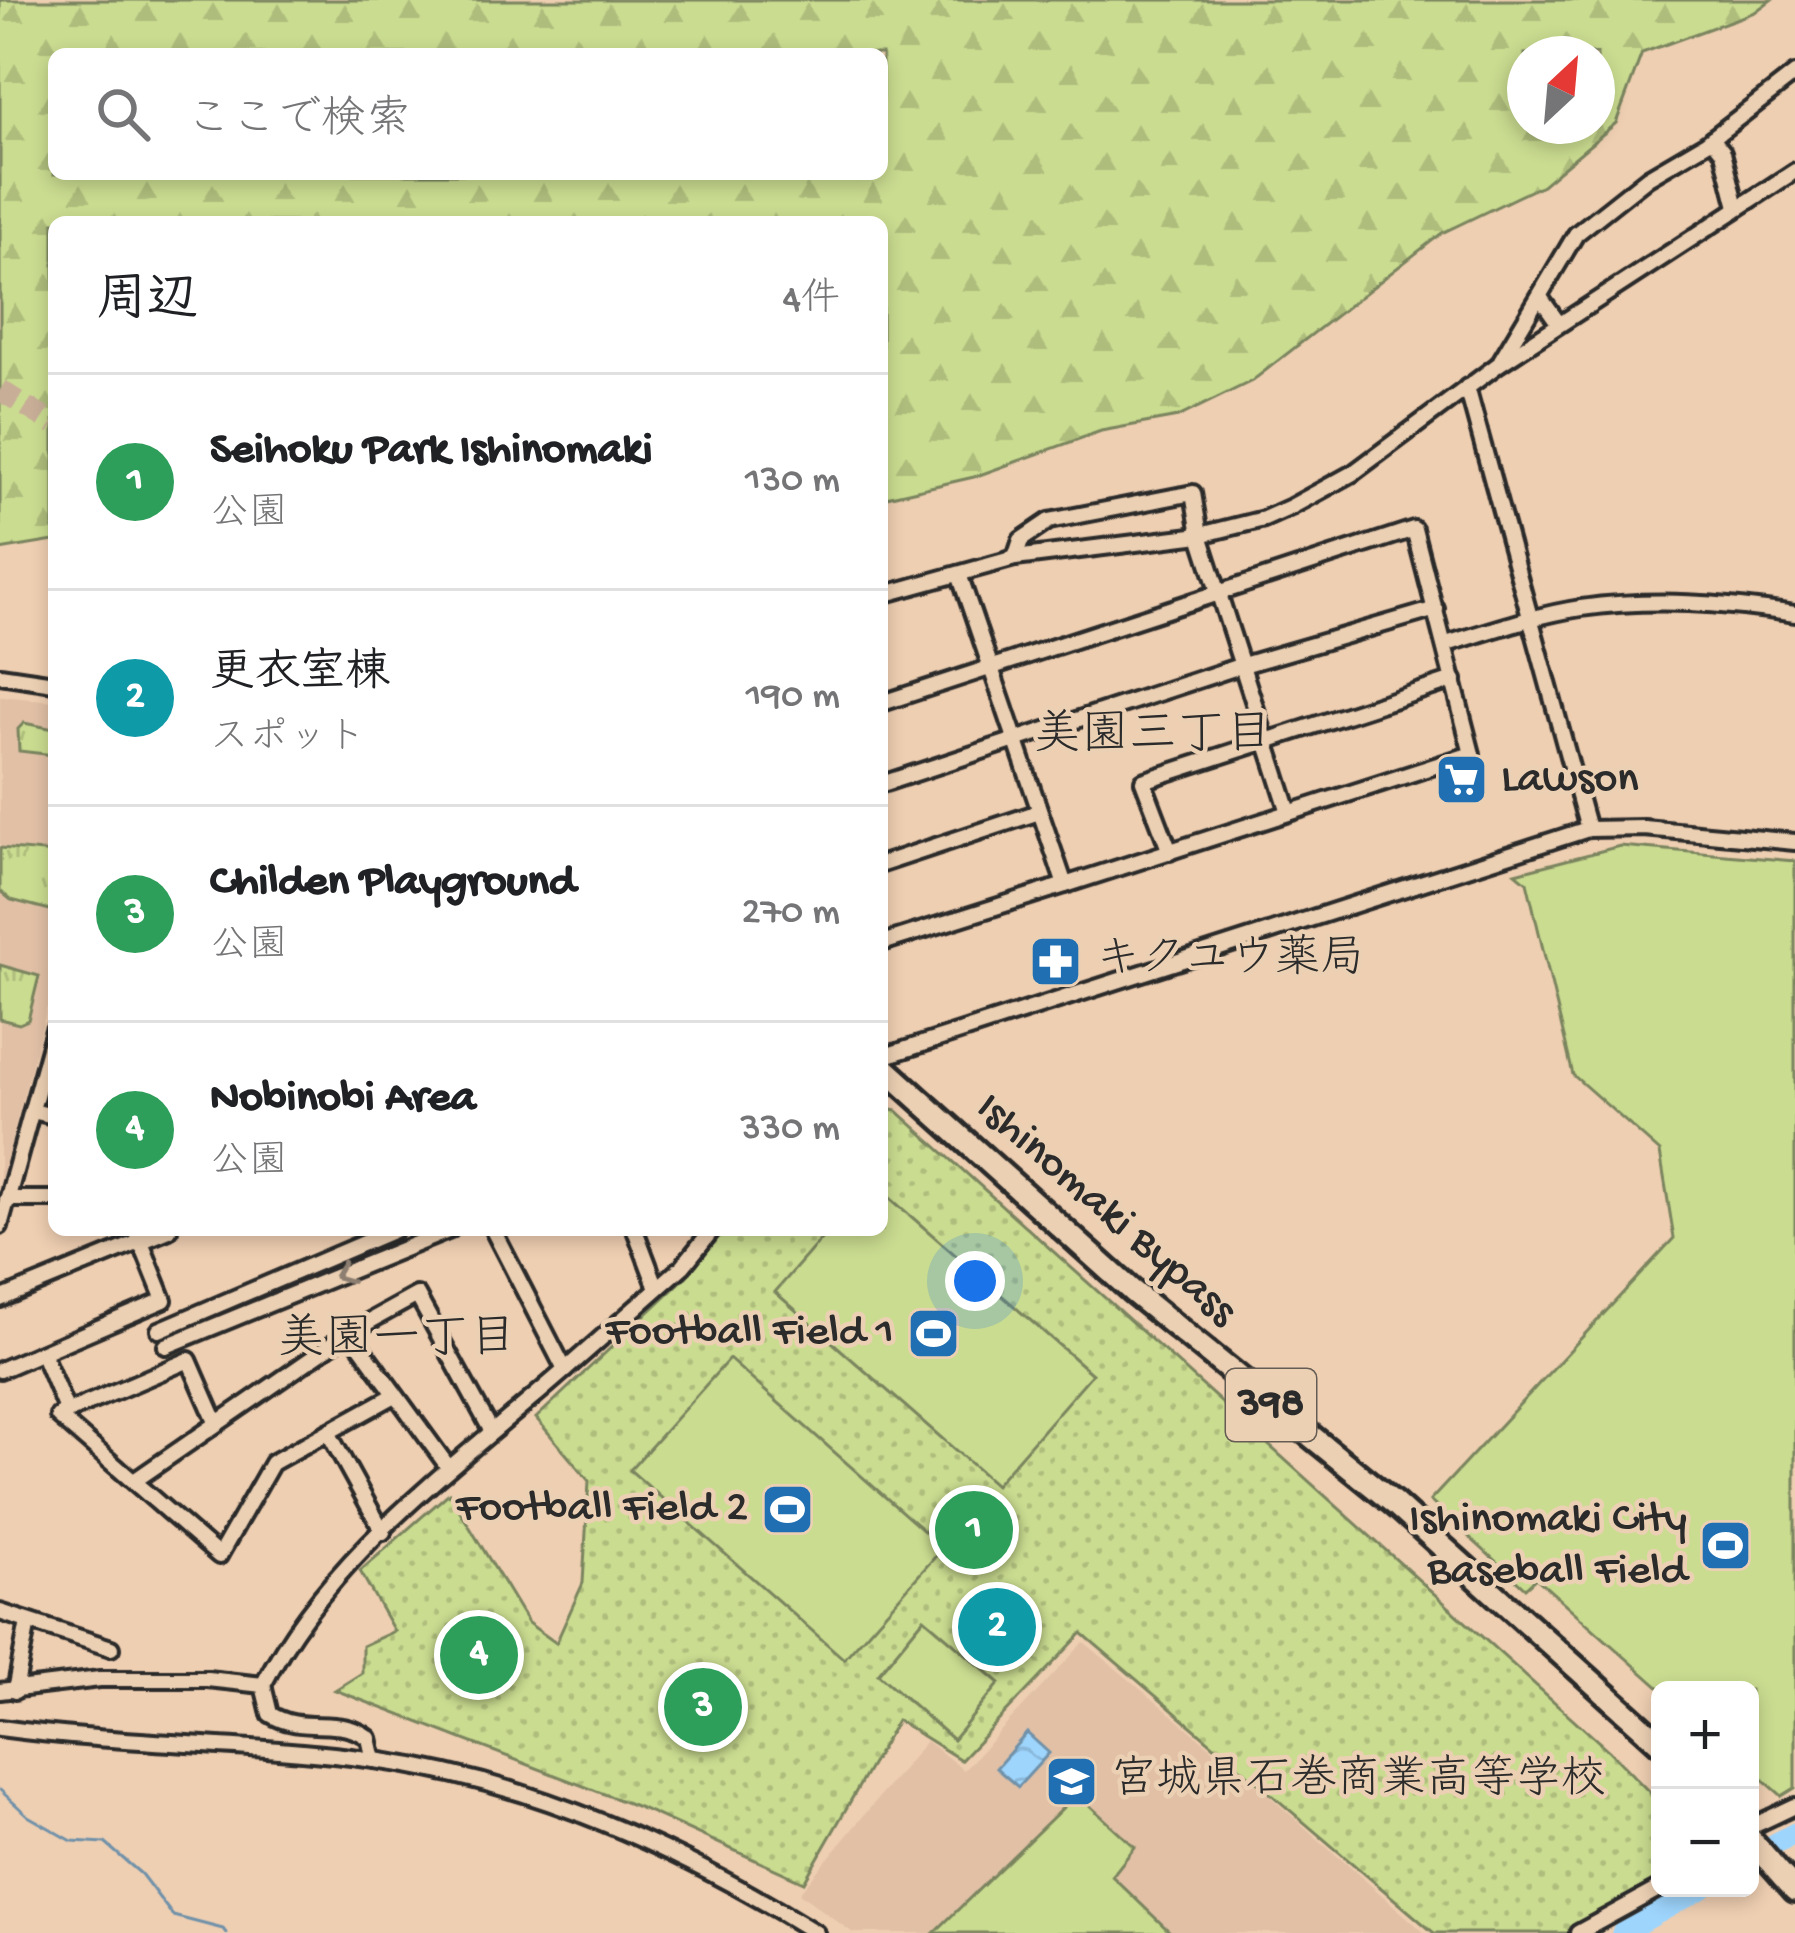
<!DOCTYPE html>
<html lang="ja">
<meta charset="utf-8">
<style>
:root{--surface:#fff;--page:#f6f6f6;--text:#202124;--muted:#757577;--line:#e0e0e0;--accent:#1f6fb2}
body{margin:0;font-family:"Gochi Hand","Klee One",sans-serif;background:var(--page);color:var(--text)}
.controls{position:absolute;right:36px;bottom:36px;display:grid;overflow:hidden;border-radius:18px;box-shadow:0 6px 18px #0003}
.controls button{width:108px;height:108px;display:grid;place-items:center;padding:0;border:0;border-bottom:3px solid var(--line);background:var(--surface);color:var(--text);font:60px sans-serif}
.compass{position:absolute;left:1507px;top:36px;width:108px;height:108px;border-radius:50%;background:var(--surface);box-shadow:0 6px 18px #0003;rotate:26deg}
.you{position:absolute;left:975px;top:1281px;width:42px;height:42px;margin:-30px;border:9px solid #fff;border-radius:50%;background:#1a73e8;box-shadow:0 0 0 18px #1a73e833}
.badge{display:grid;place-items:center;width:78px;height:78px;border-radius:50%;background:var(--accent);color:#fff;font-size:39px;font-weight:700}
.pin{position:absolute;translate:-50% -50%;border:6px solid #fff;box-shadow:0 3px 12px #0006}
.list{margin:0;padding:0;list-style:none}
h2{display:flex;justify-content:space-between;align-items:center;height:156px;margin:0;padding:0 48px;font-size:51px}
h2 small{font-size:39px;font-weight:400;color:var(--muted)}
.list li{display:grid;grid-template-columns:78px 1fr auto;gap:36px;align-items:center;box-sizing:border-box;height:216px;padding:0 48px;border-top:3px solid var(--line)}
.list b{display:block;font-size:45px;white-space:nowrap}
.list p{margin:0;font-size:39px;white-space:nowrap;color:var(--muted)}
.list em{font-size:39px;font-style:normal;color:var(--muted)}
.icon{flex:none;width:66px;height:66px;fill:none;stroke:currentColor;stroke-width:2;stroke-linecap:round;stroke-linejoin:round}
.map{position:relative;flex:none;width:1795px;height:1933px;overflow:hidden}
.search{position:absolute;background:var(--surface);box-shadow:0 6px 18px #0003;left:48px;top:48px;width:840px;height:132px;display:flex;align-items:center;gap:30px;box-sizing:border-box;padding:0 42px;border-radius:18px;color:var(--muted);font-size:45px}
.panel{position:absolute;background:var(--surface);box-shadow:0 6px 18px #0003;left:48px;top:216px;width:840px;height:1020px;border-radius:18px}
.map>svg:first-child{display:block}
.built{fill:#e1c0a6}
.grass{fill:url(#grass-tufts);stroke:#7a845e;stroke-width:3}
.forest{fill:url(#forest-firs);stroke:#7a845e;stroke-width:3;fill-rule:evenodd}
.park{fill:url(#park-dots);stroke:#7a845e;stroke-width:3}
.pitch{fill:#cadc90;stroke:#7a845e;stroke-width:3}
.water{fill:url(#water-waves);stroke:#7091a9;stroke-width:3}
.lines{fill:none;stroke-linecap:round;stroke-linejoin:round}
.stream{stroke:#7091a9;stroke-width:3}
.river{stroke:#9ed5fd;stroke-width:21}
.highway-tunnel{stroke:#c8ae97;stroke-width:21;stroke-dasharray:21 10;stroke-linecap:butt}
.minor-casing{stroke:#2b2b2b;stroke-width:22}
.highway-casing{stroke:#2b2b2b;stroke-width:30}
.minor{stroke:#ecd0b3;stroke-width:14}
.highway{stroke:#ecd0b3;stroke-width:21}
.oneway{stroke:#8c7e6f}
.labels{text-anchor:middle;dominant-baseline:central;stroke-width:9;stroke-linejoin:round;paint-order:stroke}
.shield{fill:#ecd0b3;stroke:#655c54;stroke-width:3}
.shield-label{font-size:42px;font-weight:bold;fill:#2b2b2b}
.poi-label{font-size:45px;fill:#2b2b2b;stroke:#ecd0b3;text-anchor:start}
.street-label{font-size:45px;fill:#2b2b2b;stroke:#ecd0b3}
.neighbourhood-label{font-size:48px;fill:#2b2b2b;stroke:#ecd0b3}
</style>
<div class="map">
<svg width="1795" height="1933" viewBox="0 0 1795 1933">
<defs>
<pattern id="grass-tufts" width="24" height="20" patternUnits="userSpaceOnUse" patternTransform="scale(3)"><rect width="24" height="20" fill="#cadc90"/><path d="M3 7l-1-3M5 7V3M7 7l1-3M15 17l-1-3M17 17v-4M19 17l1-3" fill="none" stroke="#aebd7c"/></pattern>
<pattern id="forest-firs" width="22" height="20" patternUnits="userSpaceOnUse" patternTransform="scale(3)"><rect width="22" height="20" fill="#cadc90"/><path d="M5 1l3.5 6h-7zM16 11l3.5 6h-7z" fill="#aebd7c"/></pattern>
<pattern id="park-dots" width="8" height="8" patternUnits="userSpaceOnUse" patternTransform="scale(3)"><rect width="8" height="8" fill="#cadc90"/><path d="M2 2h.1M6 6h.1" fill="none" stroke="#aebd7c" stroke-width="1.8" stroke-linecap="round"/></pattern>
<pattern id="water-waves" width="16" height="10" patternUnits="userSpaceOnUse" patternTransform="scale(3)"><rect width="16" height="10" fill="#9ed5fd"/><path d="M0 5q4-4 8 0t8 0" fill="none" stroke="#88b7d9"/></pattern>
</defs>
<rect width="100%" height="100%" fill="#efcfb2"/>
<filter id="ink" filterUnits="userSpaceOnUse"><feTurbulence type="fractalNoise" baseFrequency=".00833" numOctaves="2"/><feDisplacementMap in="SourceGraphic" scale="24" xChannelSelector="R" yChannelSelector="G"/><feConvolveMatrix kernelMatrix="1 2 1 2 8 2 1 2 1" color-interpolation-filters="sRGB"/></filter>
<g filter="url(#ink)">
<g class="built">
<path d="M0,696L54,701V981L0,1183Z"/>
<path d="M1084,1642L1267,1794L1425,1933H853L799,1893L926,1741L964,1770Z"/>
</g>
<g class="grass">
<path d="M24,723L54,729V755L19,751L18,729Z"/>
<path d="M0,848L54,853V911L11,900L0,891Z"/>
<path d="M0,965L39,976L28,1020L19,1024L0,1019Z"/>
</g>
<path class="forest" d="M0,0H1771L1755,12L1642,53L1616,123L1542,185L1442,233L1252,381L1178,417L1101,431L974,477L882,498V222H54V541L0,550ZM54,54H882V174H54ZM1525,54H1597V126H1525Z"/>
<path class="park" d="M882,1108L897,1111L1609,1751L1660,1803V1879L1571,1933H1434L1082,1633L961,1760L897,1720L804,1882L643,1809L335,1690L362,1673V1646L394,1631L360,1571L449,1493L528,1623L556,1643L583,1583L589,1481L536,1418L686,1277L724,1230H882Z"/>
<g class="pitch">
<path d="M1620,846L1795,861V1788L1782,1796L1750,1768V1690H1662L1536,1578L1525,1588L1430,1501L1674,1238L1660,1152L1573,1075L1527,882L1516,873Z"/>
<path d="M882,1191L1092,1374L995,1485L775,1292L829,1230H882Z"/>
<path d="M729,1359L943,1548L844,1659L630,1470Z"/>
<path d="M924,1618L1000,1683L953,1740L878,1674Z"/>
<path d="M1077,1794L1135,1847L1112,1876L1171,1933H934Z"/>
</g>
<path class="water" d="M1027,1733L1049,1753L1018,1787L996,1768Z"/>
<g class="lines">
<g class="stream">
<path d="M0,1790L28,1816L72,1841L105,1843L141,1874L173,1916L223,1929L226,1933"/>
<path d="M1630,1929L1633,1933"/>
</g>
<g class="river">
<path d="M1750,1857L1795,1833"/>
<path d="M1622,1933L1703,1888"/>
</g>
<path class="highway-tunnel" d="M0,390L54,424"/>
<defs>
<g id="minor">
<path d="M1712,138L1723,152L1737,207"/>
<path d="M1540,297L1559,324"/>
<path d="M1501,360L1576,234L1648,177L1706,143L1795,74"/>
<path d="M1467,387L1588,829"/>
<path d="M1015,558L1021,540L1049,521L1193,493L1200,535L1289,812"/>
<path d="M882,595L1015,558L1200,535L1264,519L1291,507L1353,473L1499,364L1795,171"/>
<path d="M1446,644C1490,631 1535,615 1581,608C1654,598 1723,603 1795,614"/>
<path d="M0,675L54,683"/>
<path d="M882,703C1060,645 1237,587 1414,529L1472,754L1065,885L959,574"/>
<path d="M882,784L1243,665L1436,609"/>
<path d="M1170,852L1143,781L1454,680"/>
<path d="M882,864L1039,812"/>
<path d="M882,943L1065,885"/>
<path d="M882,1057L1588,829L1644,828L1795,842"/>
<path d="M32,1111L54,1116"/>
<path d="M7,1199H54"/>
<path d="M0,1226L54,1030"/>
<path d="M635,1230L657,1288"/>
<path d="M0,1299L169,1230"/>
<path d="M159,1330L394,1230"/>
<path d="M350,1332L449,1468"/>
<path d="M166,1346L450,1230"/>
<path d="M43,1354L67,1412"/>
<path d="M0,1370L164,1300L136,1230"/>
<path d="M565,1370L683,1266L712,1230"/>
<path d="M216,1422L189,1360L58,1416L219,1556L272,1463L395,1395"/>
<path d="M328,1432L383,1532"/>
<path d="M134,1481L350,1332L417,1295L491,1430"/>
<path d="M0,1612L111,1648"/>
<path d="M263,1685C330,1553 457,1465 565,1370L493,1230"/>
<path d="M0,1691L100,1679H207L263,1685L270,1714C302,1735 339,1715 369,1738L374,1760"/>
<path d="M15,1691L28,1622"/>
<path d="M0,1728C124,1745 251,1743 375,1760C535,1782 680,1849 816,1933"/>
<path d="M1757,1824L1795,1806"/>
<path d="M1578,1933L1660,1888"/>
</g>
<g id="highway">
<path d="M882,1066L1132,1291L1395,1504L1660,1743"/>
<path d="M1750,1839L1795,1890"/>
</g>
</defs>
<use href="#minor" class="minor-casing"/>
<use href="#highway" class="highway-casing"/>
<use href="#minor" class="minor"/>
<use href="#highway" class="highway"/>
</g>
<defs><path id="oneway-chevron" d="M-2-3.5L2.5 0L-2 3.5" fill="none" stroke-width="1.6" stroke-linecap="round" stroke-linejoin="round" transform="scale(3)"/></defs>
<use class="oneway" href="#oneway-chevron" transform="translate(342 1274) rotate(158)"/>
</g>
<defs>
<symbol id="supermarket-square" viewBox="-11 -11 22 22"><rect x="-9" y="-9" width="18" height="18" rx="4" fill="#1f6fb2" stroke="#ecd0b3"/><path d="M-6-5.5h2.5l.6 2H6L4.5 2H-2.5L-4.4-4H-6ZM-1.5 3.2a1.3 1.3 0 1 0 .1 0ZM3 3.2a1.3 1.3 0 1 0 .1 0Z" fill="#fff"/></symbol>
<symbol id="pharmacy-square" viewBox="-11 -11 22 22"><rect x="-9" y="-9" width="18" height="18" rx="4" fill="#1f6fb2" stroke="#ecd0b3"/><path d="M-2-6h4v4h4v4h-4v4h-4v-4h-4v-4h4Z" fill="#fff"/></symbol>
<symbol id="stadium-square" viewBox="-11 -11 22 22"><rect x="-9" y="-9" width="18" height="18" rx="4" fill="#1f6fb2" stroke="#ecd0b3"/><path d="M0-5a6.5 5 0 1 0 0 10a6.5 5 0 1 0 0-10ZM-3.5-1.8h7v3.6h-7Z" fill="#fff"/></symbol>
<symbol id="school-square" viewBox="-11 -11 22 22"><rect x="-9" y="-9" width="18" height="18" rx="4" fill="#1f6fb2" stroke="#ecd0b3"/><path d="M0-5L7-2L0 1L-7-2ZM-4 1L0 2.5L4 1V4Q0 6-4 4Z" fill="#fff"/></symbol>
</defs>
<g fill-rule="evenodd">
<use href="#supermarket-square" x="1432" y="750" width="59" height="59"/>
<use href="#pharmacy-square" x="1026" y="932" width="59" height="59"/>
<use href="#stadium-square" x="904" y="1304" width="59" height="59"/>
<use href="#stadium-square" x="758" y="1480" width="59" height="59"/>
<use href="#stadium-square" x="1696" y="1516" width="59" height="59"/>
<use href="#school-square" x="1042" y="1752" width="59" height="59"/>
</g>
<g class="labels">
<rect class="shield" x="1226" y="1369" width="90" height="72" rx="9"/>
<g class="shield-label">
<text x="1271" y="1405">398</text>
</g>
<g class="poi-label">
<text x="1501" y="780">Lawson</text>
<text x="1095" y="961">キクユウ薬局</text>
<text x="894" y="1333" text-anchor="end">Football Field 1</text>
<text x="748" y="1509" text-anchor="end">Football Field 2</text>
<text x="1687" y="1520" text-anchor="end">Ishinomaki City<tspan x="1687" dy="52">Baseball Field</tspan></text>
<text x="1111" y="1782">宮城県石巻商業高等学校</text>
</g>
<g class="street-label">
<text transform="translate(1105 1211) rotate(41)">Ishinomaki Bypass</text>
</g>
<g class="neighbourhood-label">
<text x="1153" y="738">美園三丁目</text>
<text x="397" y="1342">美園一丁目</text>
</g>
</g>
</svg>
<div class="controls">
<button>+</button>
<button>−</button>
</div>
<svg class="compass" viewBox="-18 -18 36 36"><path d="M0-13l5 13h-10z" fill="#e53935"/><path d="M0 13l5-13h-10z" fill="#757577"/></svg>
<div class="you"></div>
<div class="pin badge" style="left:974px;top:1530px;background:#2e9e5b">1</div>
<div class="pin badge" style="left:997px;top:1627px;background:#0f9aa8">2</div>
<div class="pin badge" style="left:703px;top:1707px;background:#2e9e5b">3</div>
<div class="pin badge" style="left:479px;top:1655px;background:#2e9e5b">4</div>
<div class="search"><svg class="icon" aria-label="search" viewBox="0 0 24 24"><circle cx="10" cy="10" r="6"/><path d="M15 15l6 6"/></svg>ここで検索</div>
<section class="panel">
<h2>周辺<small>4件</small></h2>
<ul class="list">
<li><span class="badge" style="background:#2e9e5b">1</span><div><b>Seihoku Park Ishinomaki</b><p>公園</p></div><em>130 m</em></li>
<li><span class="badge" style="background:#0f9aa8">2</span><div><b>更衣室棟</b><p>スポット</p></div><em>190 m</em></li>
<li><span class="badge" style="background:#2e9e5b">3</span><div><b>Childen Playground</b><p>公園</p></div><em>270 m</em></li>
<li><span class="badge" style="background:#2e9e5b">4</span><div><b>Nobinobi Area</b><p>公園</p></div><em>330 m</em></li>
</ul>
</section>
</div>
